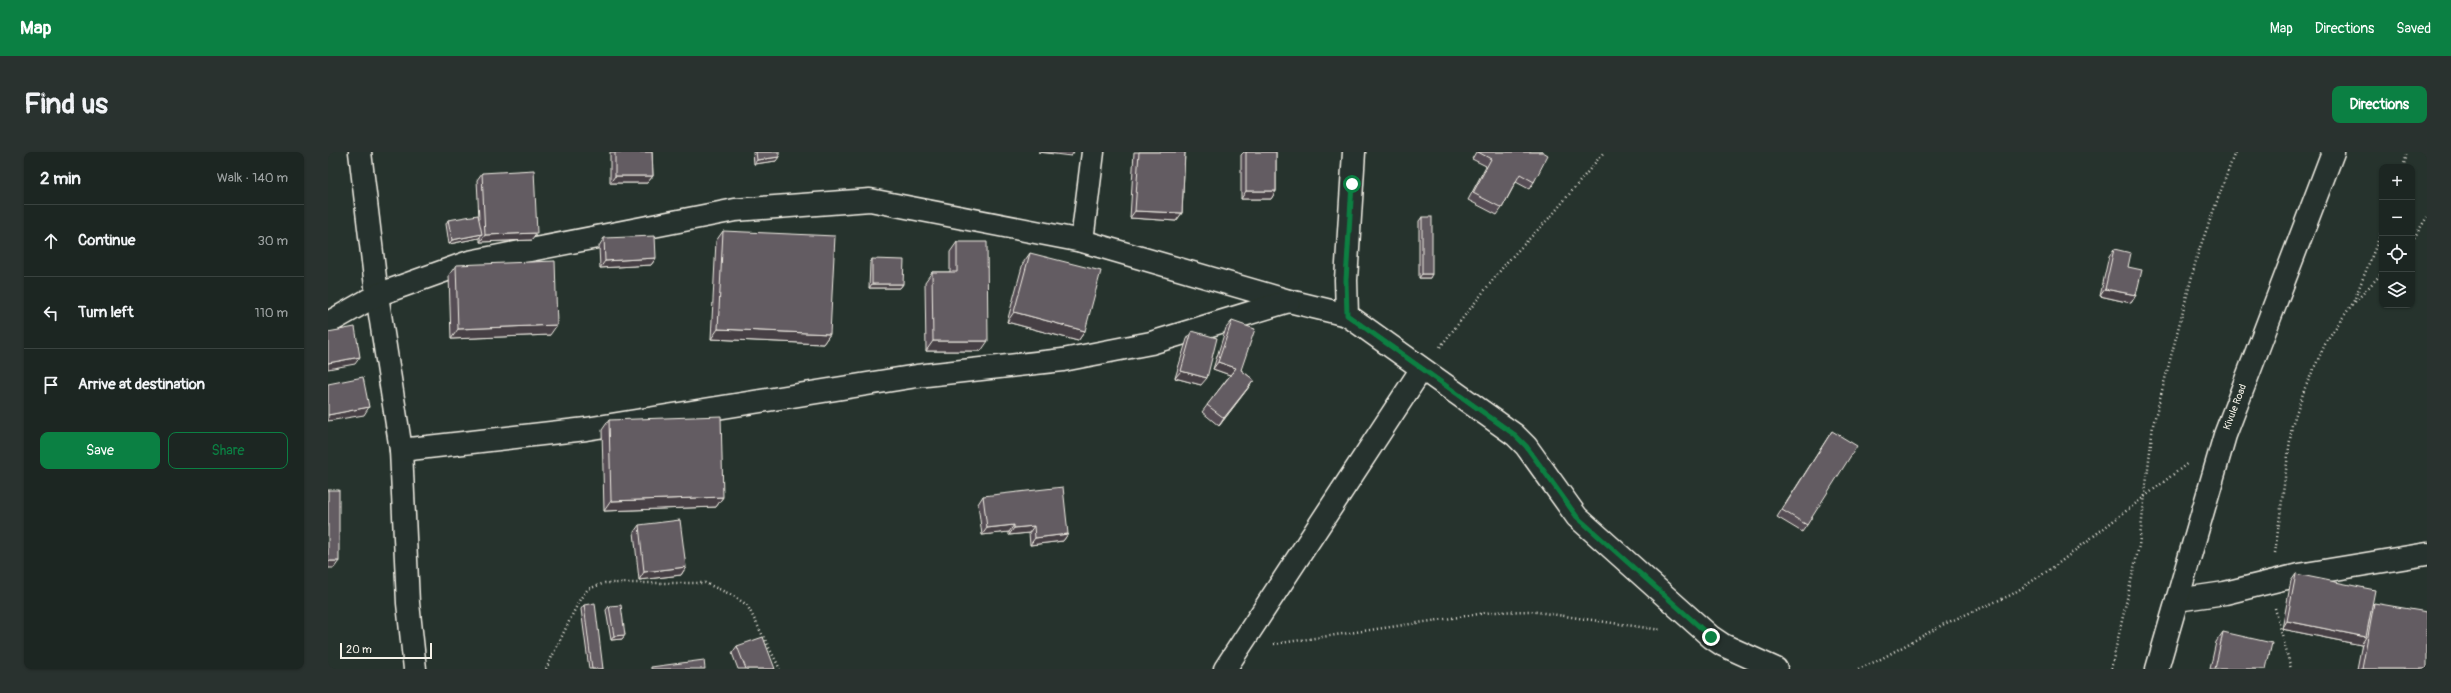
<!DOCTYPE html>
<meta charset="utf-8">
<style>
:root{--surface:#1c2622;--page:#29322f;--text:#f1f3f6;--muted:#a0a5a5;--line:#3a4340;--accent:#0b8043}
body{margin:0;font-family:Pangolin,sans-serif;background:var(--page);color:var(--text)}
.controls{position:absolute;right:12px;top:12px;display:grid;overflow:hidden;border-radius:8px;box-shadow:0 1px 3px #0004}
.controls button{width:36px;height:36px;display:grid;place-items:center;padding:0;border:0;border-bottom:1px solid var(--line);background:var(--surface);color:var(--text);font:20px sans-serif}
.scale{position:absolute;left:12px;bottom:10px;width:92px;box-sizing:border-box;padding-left:4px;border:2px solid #f4f1e8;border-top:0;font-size:11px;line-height:14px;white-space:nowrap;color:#f4f1e8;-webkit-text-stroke:3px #26332d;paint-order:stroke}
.stop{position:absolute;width:12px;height:12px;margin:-9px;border:3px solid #0b8043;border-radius:50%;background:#fff}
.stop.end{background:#0b8043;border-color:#fff;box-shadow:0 1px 4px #0008}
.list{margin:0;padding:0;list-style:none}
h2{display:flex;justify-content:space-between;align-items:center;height:52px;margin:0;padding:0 16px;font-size:17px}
h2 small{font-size:13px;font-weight:400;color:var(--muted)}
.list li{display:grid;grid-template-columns:26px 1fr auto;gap:12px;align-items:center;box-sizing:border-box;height:72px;padding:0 16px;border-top:1px solid var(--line)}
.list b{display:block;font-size:15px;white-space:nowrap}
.list em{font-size:13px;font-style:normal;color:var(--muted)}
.actions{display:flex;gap:8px;padding:12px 16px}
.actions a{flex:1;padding:9px 0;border:1px solid var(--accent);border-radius:8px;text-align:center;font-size:14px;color:var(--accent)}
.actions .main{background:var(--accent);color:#fff}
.icon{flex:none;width:22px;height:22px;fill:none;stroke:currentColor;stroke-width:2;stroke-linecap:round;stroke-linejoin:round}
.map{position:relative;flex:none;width:2099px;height:517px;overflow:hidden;border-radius:8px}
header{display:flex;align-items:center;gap:24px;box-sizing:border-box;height:56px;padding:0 20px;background:var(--accent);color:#fff}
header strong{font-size:19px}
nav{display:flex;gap:22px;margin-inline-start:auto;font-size:14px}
.intro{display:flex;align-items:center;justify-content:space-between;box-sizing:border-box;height:96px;padding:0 24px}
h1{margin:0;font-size:28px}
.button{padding:10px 18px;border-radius:8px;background:var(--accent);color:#fff;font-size:14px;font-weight:700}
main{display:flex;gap:24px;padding:0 24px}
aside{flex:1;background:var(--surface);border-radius:8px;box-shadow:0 1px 3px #0004}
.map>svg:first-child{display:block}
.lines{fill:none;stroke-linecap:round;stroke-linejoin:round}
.minor-casing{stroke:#f4f1e8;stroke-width:25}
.tertiary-casing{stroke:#f4f1e8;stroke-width:25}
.path{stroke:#f4f1e8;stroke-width:2.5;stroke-dasharray:1 3;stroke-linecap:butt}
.minor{stroke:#26332d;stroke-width:22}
.tertiary{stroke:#26332d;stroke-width:22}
.wall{fill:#564e54;stroke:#f4f1e8}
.shaded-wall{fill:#464045;stroke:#f4f1e8}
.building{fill:#645b62;stroke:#f4f1e8}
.route{stroke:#0b8043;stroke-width:5}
.labels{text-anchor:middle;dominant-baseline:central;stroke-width:3.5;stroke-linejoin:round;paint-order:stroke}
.street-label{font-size:10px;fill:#f4f1e8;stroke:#26332d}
</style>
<header>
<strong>Map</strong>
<nav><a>Map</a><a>Directions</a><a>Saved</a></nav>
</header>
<div class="intro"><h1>Find us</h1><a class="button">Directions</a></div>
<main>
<aside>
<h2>2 min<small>Walk · 140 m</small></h2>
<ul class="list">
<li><svg class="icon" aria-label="ahead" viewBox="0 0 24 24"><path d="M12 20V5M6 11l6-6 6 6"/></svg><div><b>Continue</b></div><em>30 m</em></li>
<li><svg class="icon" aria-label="left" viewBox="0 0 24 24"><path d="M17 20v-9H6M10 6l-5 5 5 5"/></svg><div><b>Turn left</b></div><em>110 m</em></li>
<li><svg class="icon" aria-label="arrive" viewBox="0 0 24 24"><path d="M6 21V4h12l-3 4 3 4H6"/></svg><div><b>Arrive at destination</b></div></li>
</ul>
<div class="actions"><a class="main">Save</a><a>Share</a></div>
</aside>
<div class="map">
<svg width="2099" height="517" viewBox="0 0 2099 517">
<rect width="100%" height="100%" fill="#26332d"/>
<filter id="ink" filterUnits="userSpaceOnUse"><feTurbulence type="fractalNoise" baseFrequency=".025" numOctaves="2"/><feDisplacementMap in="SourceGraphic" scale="8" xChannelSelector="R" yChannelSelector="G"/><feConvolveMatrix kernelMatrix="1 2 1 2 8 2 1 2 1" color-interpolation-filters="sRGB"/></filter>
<g filter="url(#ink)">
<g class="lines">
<defs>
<g id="minor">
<path d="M32,0L49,143L73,298L80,451L87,517"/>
<path d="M1026,0L1018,128L1019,163L1187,283L1198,294L1249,365L1383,485L1395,493L1448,517"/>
<path d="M754,89L765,0"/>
<path d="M0,171L49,143L141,110L407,58L542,48L754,89L961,149L1019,163"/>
<path d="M73,298L258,277L589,224L735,208L823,191L961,149"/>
<path d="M1849,448L1897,441L1971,423L2099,402"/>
<path d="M897,517L1093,218"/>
</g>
<path id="tertiary" d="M1829,517L1897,283L2005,0"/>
</defs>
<use href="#minor" class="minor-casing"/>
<use href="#tertiary" class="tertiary-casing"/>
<g class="path">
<path d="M2075,15L2080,0"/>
<path d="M2084,89L2099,65"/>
<path d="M2027,150L2054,121"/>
<path d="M1112,195L1179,110L1225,62L1276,0"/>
<path d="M1947,401L1964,273L1977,236L1999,188L2025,151L2054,79"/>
<path d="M1947,456L1963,517"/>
<path d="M946,492L1165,460L1202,459L1333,478"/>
<path d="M218,517L252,447L260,437L277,431H377L404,443L419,453L452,517"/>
<path d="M1530,517L1551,508L1616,472L1683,443L1727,414L1860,311"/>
<path d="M1783,517L1811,394L1825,273L1870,101L1907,0"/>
</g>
<use href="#minor" class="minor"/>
<use href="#tertiary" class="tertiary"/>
</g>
<g class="wall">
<path d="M282,0H324L325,24L319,31H282Z"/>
<path d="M425,0H451L448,9L426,12Z"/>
<path d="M806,0H857L854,61L848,69L802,66Z"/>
<path d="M916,0H948V39L943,47H913V3Z"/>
<path d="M1148,0H1215L1206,30L1201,37L1188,30L1174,56L1169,63L1140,48L1158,14L1144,7Z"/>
<path d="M154,21L204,88L152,90V85L151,86L121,92L118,72L120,68L151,67L149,28Z"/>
<path d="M1094,65L1102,126H1091V69Z"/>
<path d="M395,79L502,182L495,192L383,187L388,89Z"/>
<path d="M276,86L328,106L323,113L272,116L271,94Z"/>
<path d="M629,90L653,199H598L597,130L604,120H622V100Z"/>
<path d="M1786,97L1800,115L1808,143L1803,151L1772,144L1781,104Z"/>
<path d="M702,101L757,179L750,189L679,170L695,111Z"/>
<path d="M544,107L575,132L572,136H541L542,111Z"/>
<path d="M128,113L222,183L123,187L121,123Z"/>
<path d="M904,169L913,218L926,228L891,274L874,260L902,223L885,217L898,176Z"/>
<path d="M864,179L873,233L847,226L859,187Z"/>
<path d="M281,268L395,345L388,355L276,359L274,278Z"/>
<path d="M1504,279L1479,373L1474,380L1449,365Z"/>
<path d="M655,344L740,382L735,389L702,393L701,381L681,383V380L654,383L650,352Z"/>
<path d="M311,373L358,415L353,423L311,428L306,380Z"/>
<path d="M1968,422L2044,453L2046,451L2099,517H2029L2034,491L2033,493L1954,477L1963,429Z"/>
<path d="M256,453L275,517H261L253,457Z"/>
<path d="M281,454L297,483L294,487L283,488L278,458Z"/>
<path d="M1895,480L1938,517H1882L1888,490Z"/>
<path d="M409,494L447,517H410L404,501Z"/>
</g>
<g class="shaded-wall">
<path d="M710,0H746L743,4Z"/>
<path d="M451,5L448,9L426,12L429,8Z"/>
<path d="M287,24H325L319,31H282Z"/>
<path d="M918,39H948L943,47H913Z"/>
<path d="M807,59L854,61L848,69L802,66Z"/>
<path d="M209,81L204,88L152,90L157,83Z"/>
<path d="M154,82L151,86L121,92L124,88Z"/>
<path d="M328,106L323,113L272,116L277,109Z"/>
<path d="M1094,122H1104L1102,126H1091Z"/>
<path d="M544,132H575L572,136H541Z"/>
<path d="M1777,137L1808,143L1803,151L1772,144Z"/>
<path d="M686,160L757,179L750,189L679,170Z"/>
<path d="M229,173L222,183L123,187L130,177Z"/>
<path d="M390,177L502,182L495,192L383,187Z"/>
<path d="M605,189H660L653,199H598Z"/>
<path d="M32,205L27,212L0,217V211Z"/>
<path d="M890,210L908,216L902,223L885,217Z"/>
<path d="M853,219L879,226L873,233L847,226Z"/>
<path d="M926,228L921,235L891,274L896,266Z"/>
<path d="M41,255L36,263L0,269V263Z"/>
<path d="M395,345L388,355L276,359L283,349Z"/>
<path d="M686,373L681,380L654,383L659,376Z"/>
<path d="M706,374L701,381L681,383L686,376Z"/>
<path d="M740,382L735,389L702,393L707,386Z"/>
<path d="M0,409H11L6,416H0Z"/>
<path d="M358,415L353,423L311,428L316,420Z"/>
<path d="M1959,469L2038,485L2033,493L1954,477Z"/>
<path d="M297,483L294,487L283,488L286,484Z"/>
</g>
<g class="building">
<path d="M287,0H324L325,24H287Z"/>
<path d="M428,0H451V5L429,8Z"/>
<path d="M811,0H857L854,61L807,59Z"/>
<rect x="918" y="0" width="30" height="39"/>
<path d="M1150,0H1215L1220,3L1206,30L1192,22L1174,56L1145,41L1163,7Z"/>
<path d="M206,18L209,81L157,83L154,21Z"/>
<path d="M150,63L154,82L124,88L120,68Z"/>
<rect x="1094" y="65" width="10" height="57"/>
<path d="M395,79L507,84L502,182L390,177Z"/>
<path d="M327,84L328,106L277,109L276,86Z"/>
<path d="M629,90H659L660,189H605L604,120H629Z"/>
<path d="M1786,97L1803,101L1800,115L1814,118L1808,143L1777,137Z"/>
<path d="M702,101L773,119L757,179L686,160Z"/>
<path d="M544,107L576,108L575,132H544Z"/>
<path d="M227,109L229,173L130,177L128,113Z"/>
<path d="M904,169L927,177L913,218L926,228L896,266L879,253L908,216L890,210Z"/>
<path d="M27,175L32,205L0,211V180Z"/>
<path d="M864,179L889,186L879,226L853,219Z"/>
<path d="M35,225L41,255L0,263V232Z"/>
<path d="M393,264L395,345L283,349L281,268Z"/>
<path d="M1504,279L1529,294L1479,373L1454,358Z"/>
<path d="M735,335L740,382L707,386L706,374L686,376V373L659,376L655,344Z"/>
<rect x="0" y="338" width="11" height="71"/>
<path d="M352,368L358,415L316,420L311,373Z"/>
<path d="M1968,422L2047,438L2038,485L1959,469Z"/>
<path d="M267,451L275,517H264L256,453Z"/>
<path d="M2046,451L2099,460V517H2034Z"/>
<path d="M293,453L297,483L286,484L281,454Z"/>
<path d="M1895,480L1944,491L1938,517H1887Z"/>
<path d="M435,485L447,517H418L409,494Z"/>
<path d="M376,508L377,517H323V515Z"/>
</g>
</g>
<g class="lines" filter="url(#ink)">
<path class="route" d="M1024,32L1018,128L1019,163L1187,283L1198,294L1249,365L1383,485"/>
</g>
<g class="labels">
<g class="street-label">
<text transform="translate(1907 255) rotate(-69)">Kivule Road</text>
</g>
</g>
</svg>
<div class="controls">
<button>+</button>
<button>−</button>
<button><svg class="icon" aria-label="locate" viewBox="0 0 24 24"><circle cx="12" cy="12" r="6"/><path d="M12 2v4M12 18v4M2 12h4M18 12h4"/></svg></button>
<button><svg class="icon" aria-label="layers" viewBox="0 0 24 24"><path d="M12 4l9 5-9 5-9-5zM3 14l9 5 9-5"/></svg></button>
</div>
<div class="scale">20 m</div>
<div class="stop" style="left:1024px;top:32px"></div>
<div class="stop end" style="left:1383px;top:485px"></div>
</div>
</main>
